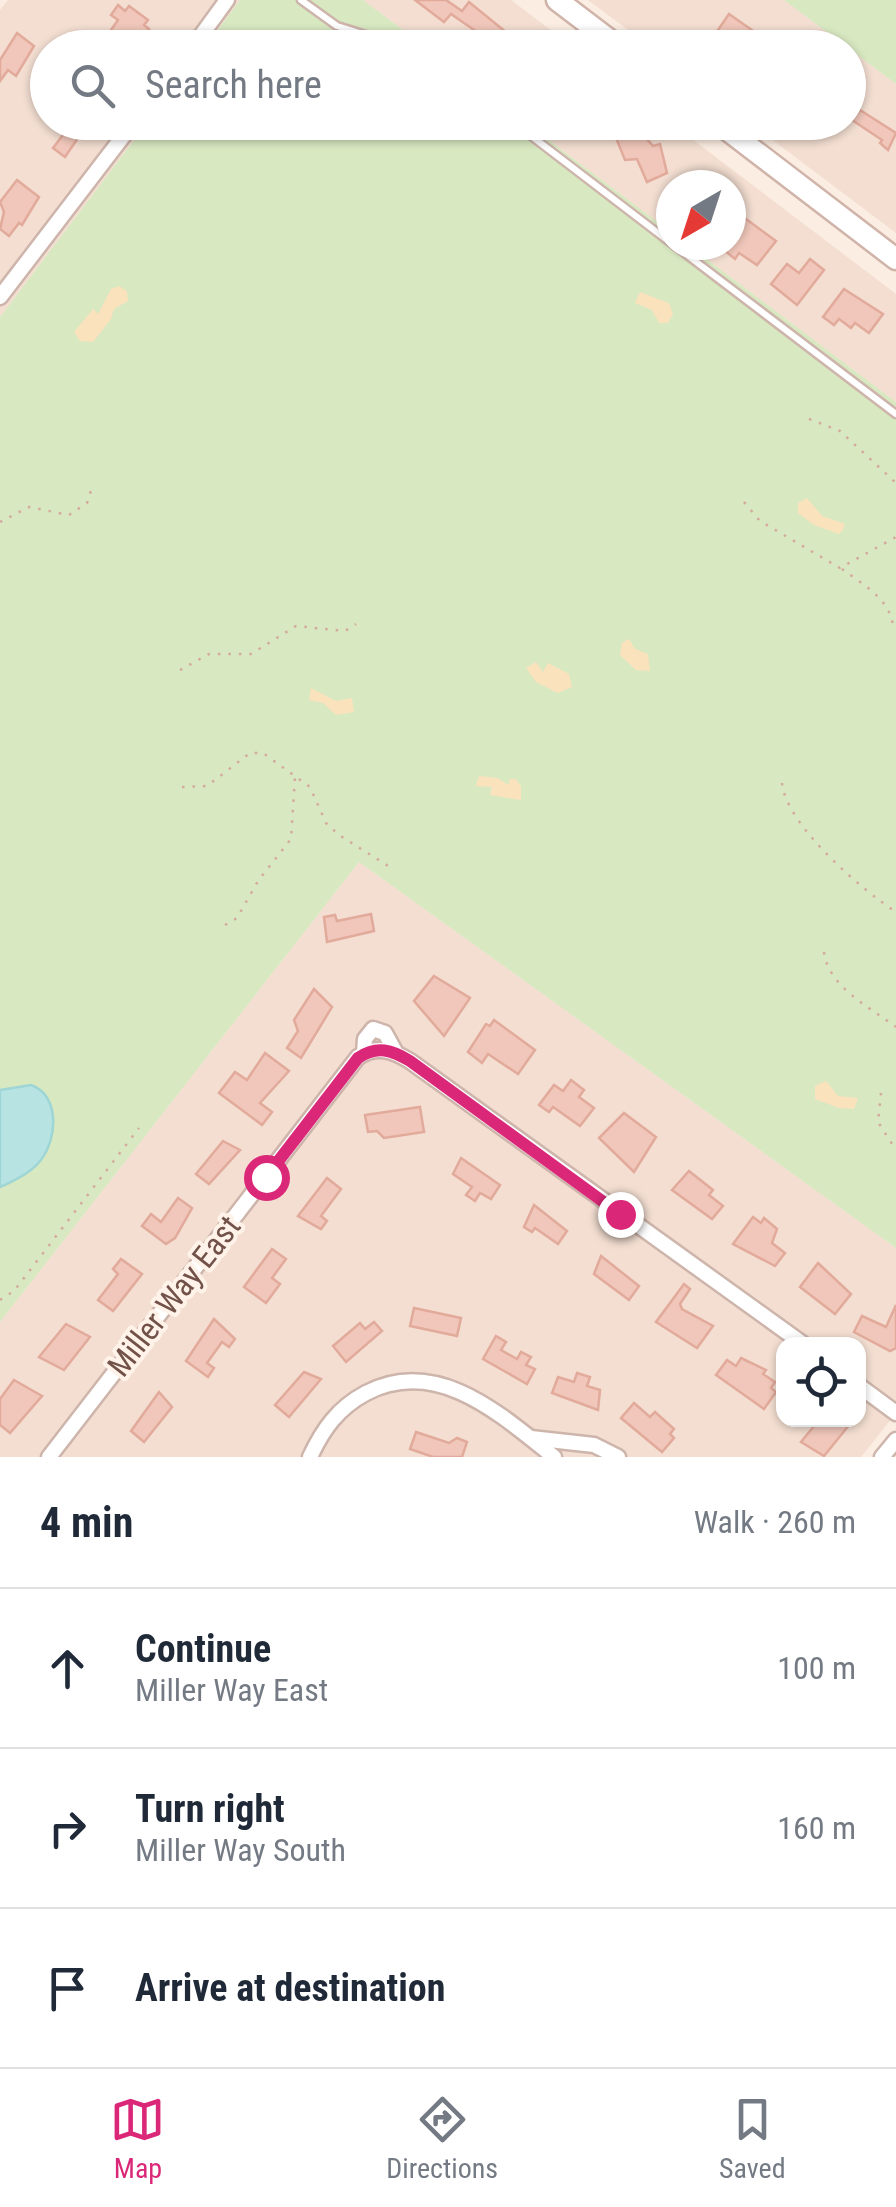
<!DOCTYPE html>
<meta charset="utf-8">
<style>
:root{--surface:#fff;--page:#f2f2f3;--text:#1f2937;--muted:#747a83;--line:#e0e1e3;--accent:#db2777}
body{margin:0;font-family:"Roboto Condensed",sans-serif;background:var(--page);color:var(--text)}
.controls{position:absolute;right:30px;bottom:30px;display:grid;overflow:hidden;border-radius:20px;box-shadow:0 2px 8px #0004}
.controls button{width:90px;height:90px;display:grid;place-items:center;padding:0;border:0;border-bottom:2px solid var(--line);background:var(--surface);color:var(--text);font:50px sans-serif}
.compass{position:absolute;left:656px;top:170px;width:90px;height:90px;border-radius:50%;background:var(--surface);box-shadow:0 2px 8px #0004;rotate:219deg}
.stop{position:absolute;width:30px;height:30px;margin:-22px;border:8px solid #db2777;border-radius:50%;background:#fff}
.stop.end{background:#db2777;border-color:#fff;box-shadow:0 2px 10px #0008}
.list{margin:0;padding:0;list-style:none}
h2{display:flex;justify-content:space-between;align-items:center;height:130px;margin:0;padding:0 40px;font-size:42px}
h2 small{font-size:32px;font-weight:400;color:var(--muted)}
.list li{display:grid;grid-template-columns:65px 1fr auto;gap:30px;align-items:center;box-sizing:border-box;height:160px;padding:0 40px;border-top:2px solid var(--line)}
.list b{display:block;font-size:38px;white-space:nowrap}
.list p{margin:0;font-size:32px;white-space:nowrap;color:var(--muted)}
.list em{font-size:32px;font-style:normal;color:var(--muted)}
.icon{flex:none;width:55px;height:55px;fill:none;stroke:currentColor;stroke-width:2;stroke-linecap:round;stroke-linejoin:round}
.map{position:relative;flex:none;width:896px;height:1457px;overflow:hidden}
.search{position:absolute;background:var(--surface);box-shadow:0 2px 8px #0004;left:30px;right:30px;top:30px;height:110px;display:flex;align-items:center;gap:25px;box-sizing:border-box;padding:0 35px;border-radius:55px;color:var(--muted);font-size:38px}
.sheet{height:610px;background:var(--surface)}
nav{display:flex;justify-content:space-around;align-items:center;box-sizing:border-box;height:140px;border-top:2px solid var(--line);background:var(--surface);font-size:28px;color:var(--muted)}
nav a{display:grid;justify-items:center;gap:5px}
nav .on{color:var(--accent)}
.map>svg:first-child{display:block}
.residential{fill:#f3ded1;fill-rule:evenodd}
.green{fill:#d8e8c1}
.sand{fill:#fae2bd}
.water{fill:#b7e4e3;stroke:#9ed5d5;stroke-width:2.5}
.building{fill:#f0c7ba;stroke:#e2aa9b;stroke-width:2.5}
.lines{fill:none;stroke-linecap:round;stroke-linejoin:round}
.lane-casing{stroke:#ceb5ac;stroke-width:11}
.street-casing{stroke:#ceb5ac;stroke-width:19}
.secondary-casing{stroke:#d1b4a9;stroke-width:25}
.path{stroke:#d4aa9e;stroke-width:2.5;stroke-dasharray:2.5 8;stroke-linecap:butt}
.lane{stroke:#fff;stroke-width:6}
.street{stroke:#fff;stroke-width:14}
.secondary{stroke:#fff;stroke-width:20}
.route{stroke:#db2777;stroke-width:12}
.labels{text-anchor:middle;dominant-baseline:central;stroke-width:8;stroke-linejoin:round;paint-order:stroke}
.street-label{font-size:32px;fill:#725149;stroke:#fff2e8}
</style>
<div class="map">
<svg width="896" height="1457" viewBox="0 0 896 1457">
<rect width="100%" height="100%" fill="#fbede2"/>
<g class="residential">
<path d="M8,0H240L204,47L48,48V122L147,123L0,317V10Z"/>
<path d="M363,0H511L573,47H426Z"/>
<path d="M588,0H784L847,47H651Z"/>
<path d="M849,49L896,84V233L750,123L848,122Z"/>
<path d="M526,123H671L896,294V402L688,245H731V185H671V232Z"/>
<path d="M359,862L896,1248V1413L861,1457H0V1322ZM784,1344H858V1420H784Z"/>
</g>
<g class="green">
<path d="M240,0H363L426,47L204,48Z"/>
<path d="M784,0H896V84Z"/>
<path d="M147,123H526L671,232V245H688L896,402V1248L359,862L0,1322V317Z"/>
</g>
<g class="sand">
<path d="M119,286L127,291L128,301L114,309L111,319L93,342L80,341L74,332L93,309L98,314L111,289Z"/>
<path d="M640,292L669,303L673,314L668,323H659L652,310L635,303Z"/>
<path d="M807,498L822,516L845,524L843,530L839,534L814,525L798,513V503Z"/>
<path d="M629,639L635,649L648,654L650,671L636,670L620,655L622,643Z"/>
<path d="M536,662L543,672L548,663L569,674L572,687L558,693L536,682L526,668Z"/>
<path d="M311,688L336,701L352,698L354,712L336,715L323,703L309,700Z"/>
<path d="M479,776L498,778L508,785L510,779H516L521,786V800L490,795L492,787L476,786Z"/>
<path d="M826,1081L838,1096L858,1098L854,1109L839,1108L815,1099V1086Z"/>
</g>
<path class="water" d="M31,1085C60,1095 58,1139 40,1161C31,1173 14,1181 0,1187V1090Z"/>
<g class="building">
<path d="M415,0H446L462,11L469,2L512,37L500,48L451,14L444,22Z"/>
<path d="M118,5L125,11L129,6L148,20L144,25L149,29L139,42L146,48H117L123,39L111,30L118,20L111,15Z"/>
<path d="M729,14L766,40L773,48H746L718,30Z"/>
<path d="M17,33L34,46L16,76L8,70L0,81V60Z"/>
<path d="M860,110L896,133L888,150L880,143L882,140L852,120Z"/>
<path d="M54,122H89L65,157L53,148L66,131Z"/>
<path d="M634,124L653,146L660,144L667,173L647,182L637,159L625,160L614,133Z"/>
<path d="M17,180L39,197L22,225L19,223L9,236L0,229L4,212L0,202Z"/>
<path d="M731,208L776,241L757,265L739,253L735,259L718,245H731Z"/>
<path d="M810,259L824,270L797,305L771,284L787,264L799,273Z"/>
<path d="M844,289L883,314L869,333L855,323L851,328L839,319L834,325L823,317Z"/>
<path d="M371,914L374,931L327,942L324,917L335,915L337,921Z"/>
<path d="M434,976L470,998L444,1036L414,1001Z"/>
<path d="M314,989L332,1007L301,1058L287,1048L298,1031L294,1020Z"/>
<path d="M494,1020L535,1050L518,1074L488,1054L482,1063L468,1052L486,1024L490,1026Z"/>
<path d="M265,1053L289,1071L260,1103L272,1112L262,1125L219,1093L235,1072L247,1080Z"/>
<path d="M571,1080L584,1090L579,1097L594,1108L580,1126L553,1107L549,1112L539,1105L554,1085L563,1091Z"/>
<path d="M420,1107L424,1132L384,1138L377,1131L368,1132L365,1115Z"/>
<path d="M624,1113L656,1137L634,1172L599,1138Z"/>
<path d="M223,1141L240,1150L209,1184L196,1174Z"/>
<path d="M461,1158L500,1185L491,1199L480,1193L475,1201L466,1195L472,1187L453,1174Z"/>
<path d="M689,1171L713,1190L709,1195L723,1206L712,1219L672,1190Z"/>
<path d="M327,1178L341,1189L321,1216L327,1221L321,1229L298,1216Z"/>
<path d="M178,1198L192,1208L175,1238L166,1244L142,1226L151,1214L161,1222Z"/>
<path d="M534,1205L567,1231L558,1244L535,1228L532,1232L524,1227Z"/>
<path d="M753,1217L761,1223L764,1218L777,1229L772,1243L785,1253L775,1266L733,1244Z"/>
<path d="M272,1249L286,1259L272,1278L280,1284L266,1303L244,1287Z"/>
<path d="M601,1256L639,1286L629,1300L594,1274Z"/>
<path d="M121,1259L142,1274L113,1311L98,1300L118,1274L113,1269Z"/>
<path d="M818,1263L851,1294L835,1314L800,1287Z"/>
<path d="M684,1284L690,1289L680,1304L682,1309L713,1326L697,1348L656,1322Z"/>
<path d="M896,1305V1348L890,1351L854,1332L862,1316L886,1327Z"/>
<path d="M414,1308L461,1318L457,1336L410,1326Z"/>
<path d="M214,1319L235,1339L229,1347L222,1342L207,1363L214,1368L208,1377L186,1361Z"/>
<path d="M374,1322L382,1331L346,1362L333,1346L360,1323L365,1329Z"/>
<path d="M66,1324L90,1337L64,1370L39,1357Z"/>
<path d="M496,1336L506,1342L501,1350L517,1359L521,1352L531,1357L526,1365L535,1369L527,1384L483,1359Z"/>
<path d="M741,1358L766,1370L763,1374L775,1382L771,1388L776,1392L764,1409L716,1375L727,1360L736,1366Z"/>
<path d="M304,1372L321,1379L289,1417L275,1405Z"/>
<path d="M577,1373L590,1377L587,1386L600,1390L598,1410L552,1393L558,1377L574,1382Z"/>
<path d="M14,1380L42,1396L10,1433L0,1425V1399Z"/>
<path d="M159,1392L172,1407L144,1442L131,1431Z"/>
<path d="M634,1403L650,1417L655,1412L674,1429L670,1434L674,1438L662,1452L621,1418Z"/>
<path d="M819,1420L850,1424L824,1456L801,1442Z"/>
<path d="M416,1432L449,1443L457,1438L467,1442L462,1457H433L410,1449Z"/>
</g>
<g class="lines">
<defs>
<g id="lane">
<path d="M301,0L337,26L408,48"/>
<path d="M513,122L671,243"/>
<path d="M674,245L896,414"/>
</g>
<g id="street">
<path d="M192,48L227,0"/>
<path d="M0,297L134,122"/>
<path d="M364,1053L365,1039L373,1029L385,1033L396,1053"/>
<path d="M858,1385L896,1413"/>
<path d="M531,1438L594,1445L618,1457"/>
<path d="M49,1457L358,1057C377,1045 392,1050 410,1061L803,1344"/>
<path d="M310,1457C323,1429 338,1408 366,1393C437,1356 500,1414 554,1457"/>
<path d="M882,1457L896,1440"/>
</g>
<g id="secondary">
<path d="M557,0L620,48"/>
<path d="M717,122L896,259"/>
</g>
</defs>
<use href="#lane" class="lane-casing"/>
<use href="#street" class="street-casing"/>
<use href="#secondary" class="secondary-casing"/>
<g class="path">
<path d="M809,419L840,431L896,483"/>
<path d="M744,502L760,521L840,568L896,537"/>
<path d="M0,522L29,507L69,515L87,503L93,484"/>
<path d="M842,569C862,584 891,599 893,627"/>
<path d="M180,670L209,654H251L296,626L345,631L356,624"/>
<path d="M782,783C786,825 862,890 896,912"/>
<path d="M182,787L207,786L250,753H263L310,787L326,823L339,835L393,869"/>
<path d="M225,925L237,918L258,881L291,839L295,777"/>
<path d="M824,952C828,987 871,1008 896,1027"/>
<path d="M881,1093L878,1122L896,1150"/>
<path d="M0,1300L14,1291L139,1128"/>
</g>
<use href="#lane" class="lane"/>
<use href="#street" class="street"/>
<use href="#secondary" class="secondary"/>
</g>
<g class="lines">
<path class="route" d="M266,1177L358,1058C377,1045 392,1050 410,1061L620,1214"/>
</g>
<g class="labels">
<g class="street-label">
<text transform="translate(174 1296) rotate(-52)">Miller Way East</text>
</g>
</g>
</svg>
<div class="controls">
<button><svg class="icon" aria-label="locate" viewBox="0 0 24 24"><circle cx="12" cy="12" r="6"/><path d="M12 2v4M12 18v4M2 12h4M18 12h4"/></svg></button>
</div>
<svg class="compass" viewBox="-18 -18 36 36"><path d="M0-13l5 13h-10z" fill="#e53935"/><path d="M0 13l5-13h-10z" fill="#747a83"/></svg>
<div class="stop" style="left:266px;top:1177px"></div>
<div class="stop end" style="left:620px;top:1214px"></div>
<div class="search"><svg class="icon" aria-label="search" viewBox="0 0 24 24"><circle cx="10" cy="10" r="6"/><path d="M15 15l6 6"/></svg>Search here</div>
</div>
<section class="sheet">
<h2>4 min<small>Walk · 260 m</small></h2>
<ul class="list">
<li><svg class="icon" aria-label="ahead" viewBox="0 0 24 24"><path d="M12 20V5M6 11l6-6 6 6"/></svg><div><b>Continue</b><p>Miller Way East</p></div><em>100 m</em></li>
<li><svg class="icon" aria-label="right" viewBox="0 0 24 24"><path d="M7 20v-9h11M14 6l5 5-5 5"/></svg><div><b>Turn right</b><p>Miller Way South</p></div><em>160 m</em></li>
<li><svg class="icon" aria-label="arrive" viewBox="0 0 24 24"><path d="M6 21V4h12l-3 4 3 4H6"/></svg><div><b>Arrive at destination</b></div></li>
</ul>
</section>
<nav>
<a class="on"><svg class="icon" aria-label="map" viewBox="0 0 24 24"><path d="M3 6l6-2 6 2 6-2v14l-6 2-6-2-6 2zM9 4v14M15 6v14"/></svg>Map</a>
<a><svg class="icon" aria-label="directions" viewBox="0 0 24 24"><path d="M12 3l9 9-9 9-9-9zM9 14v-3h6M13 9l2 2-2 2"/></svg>Directions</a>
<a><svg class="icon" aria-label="saved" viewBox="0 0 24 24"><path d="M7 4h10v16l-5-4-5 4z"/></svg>Saved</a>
</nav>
